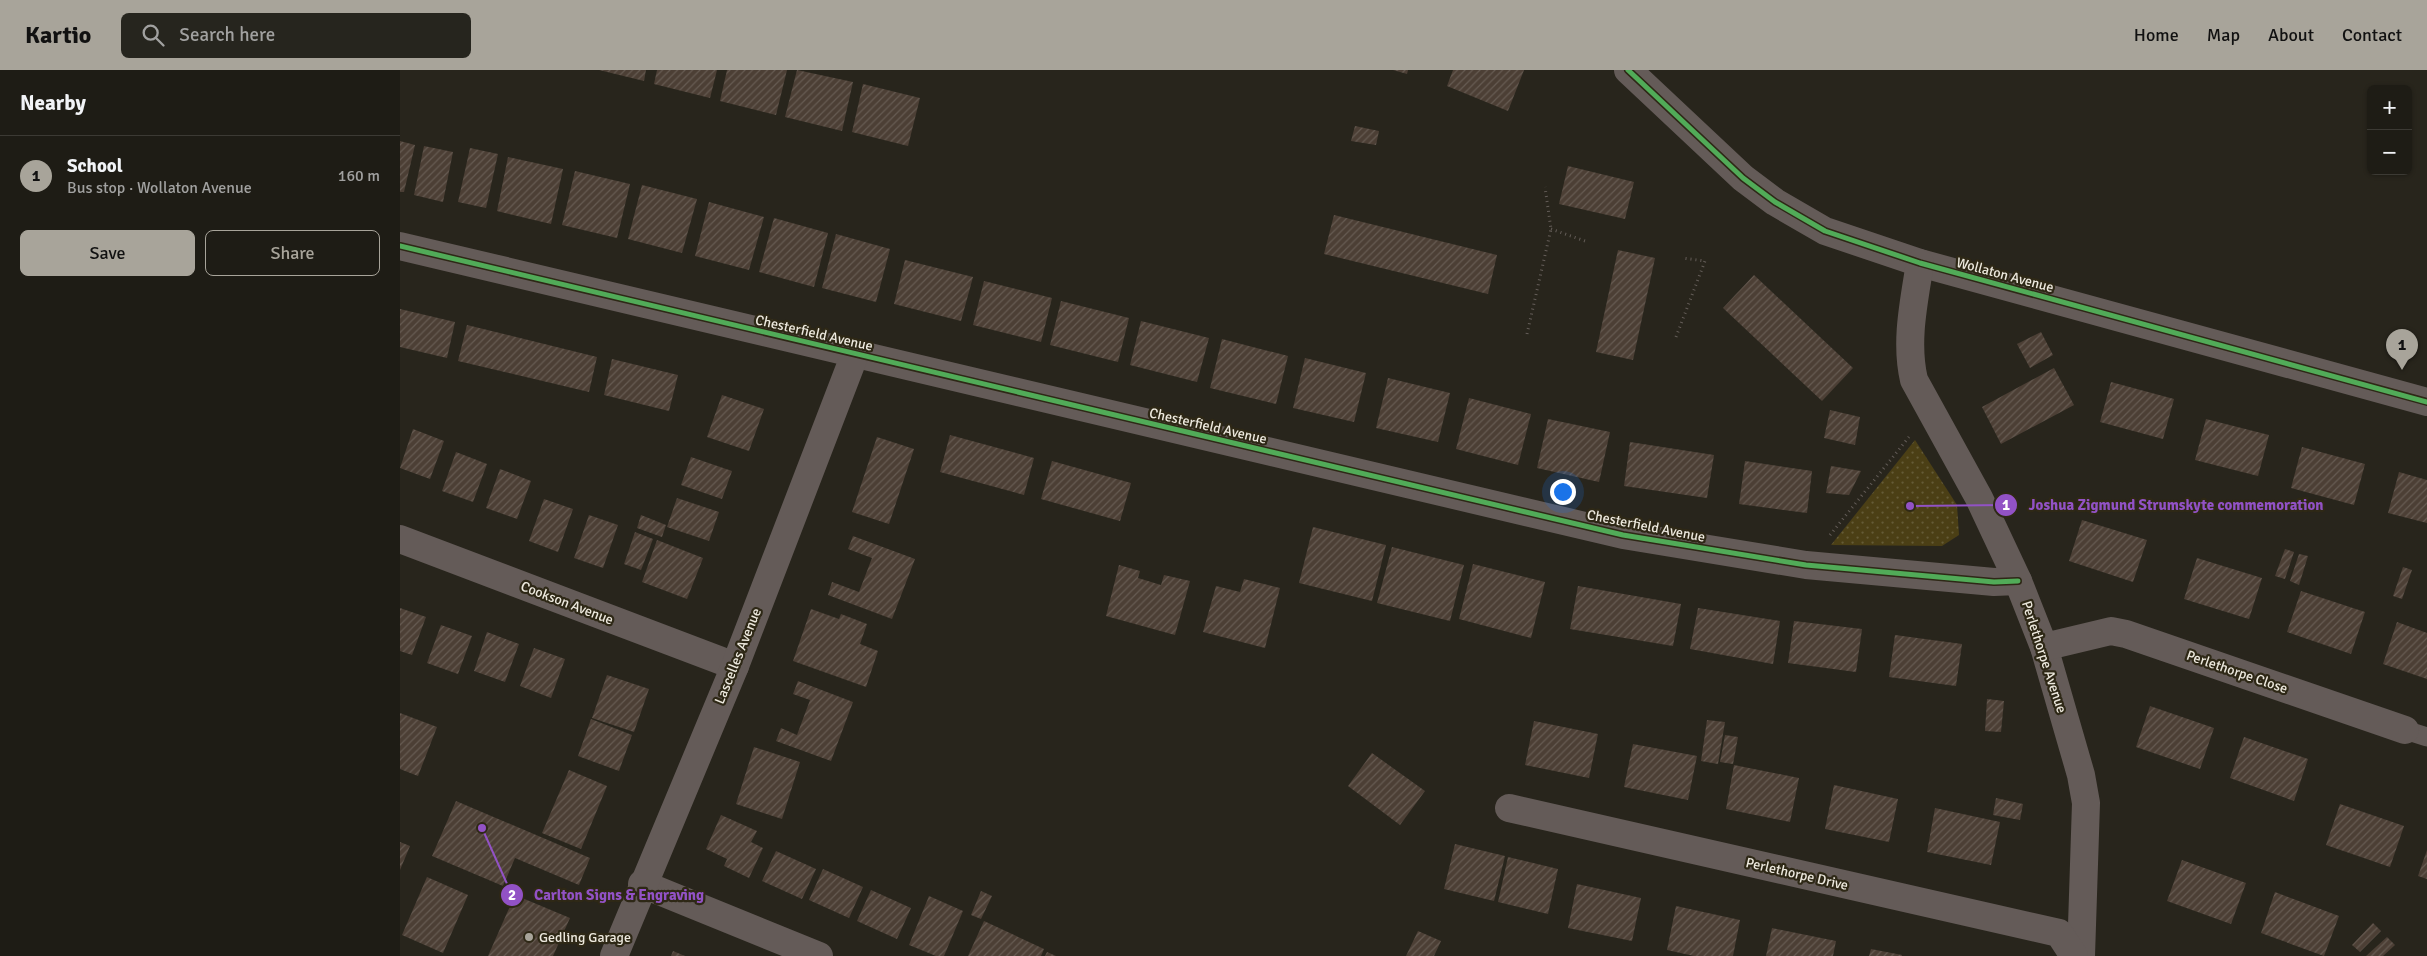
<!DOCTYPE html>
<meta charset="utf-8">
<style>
:root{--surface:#1e1c15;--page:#26251e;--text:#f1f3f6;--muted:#a1a1a0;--line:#3c3a34;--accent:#a8a49a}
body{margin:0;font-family:Signika,sans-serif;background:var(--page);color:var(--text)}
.controls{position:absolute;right:15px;top:15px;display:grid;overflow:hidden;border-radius:8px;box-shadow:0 1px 4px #0004}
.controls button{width:45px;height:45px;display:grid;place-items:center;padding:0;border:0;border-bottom:1px solid var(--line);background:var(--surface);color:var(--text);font:25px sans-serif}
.you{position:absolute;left:1162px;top:421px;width:18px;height:18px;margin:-12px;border:4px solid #fff;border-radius:50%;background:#1a73e8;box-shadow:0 0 0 8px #1a73e833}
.badge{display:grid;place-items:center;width:32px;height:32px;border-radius:50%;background:var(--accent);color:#111;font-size:16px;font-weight:700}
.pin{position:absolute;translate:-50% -41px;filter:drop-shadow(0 1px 2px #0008)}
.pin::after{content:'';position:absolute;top:26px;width:18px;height:15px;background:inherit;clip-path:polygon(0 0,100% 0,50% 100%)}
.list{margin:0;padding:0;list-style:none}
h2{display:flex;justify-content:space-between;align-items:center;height:65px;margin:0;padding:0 20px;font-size:21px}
h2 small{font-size:16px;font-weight:400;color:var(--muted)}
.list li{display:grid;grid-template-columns:32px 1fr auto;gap:15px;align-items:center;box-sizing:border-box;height:80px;padding:0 20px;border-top:1px solid var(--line)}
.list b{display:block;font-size:19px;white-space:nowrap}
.list p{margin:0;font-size:16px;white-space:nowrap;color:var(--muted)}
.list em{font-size:16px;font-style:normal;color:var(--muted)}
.actions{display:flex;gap:10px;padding:15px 20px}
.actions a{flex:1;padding:11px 0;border:1px solid var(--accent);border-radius:8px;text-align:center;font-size:18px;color:var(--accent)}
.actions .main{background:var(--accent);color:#111}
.icon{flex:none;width:28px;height:28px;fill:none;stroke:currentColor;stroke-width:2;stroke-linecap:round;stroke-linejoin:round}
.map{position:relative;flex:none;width:2027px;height:886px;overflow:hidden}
header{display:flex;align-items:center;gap:30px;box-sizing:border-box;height:70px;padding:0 25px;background:var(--accent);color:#111}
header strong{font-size:24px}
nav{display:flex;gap:28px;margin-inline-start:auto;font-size:18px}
.search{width:350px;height:45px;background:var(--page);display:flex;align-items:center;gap:12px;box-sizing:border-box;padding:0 18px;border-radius:8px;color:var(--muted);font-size:19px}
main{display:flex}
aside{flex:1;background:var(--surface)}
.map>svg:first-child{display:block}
.grass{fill:url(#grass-dots)}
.building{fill:url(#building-hatch)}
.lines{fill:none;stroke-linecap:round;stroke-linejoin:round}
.path{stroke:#645d58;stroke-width:3;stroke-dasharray:1 4;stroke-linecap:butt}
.service{stroke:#645b58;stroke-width:19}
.minor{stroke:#645b58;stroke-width:28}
.cycleway-casing{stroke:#2e2816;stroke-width:8}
.cycleway{stroke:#51ab58;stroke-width:5}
.poi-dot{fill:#a8a49a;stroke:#2e2816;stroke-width:2}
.labels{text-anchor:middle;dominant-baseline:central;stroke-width:4.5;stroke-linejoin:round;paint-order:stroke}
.street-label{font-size:14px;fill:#ede9de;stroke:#2e2816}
.poi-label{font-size:14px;fill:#ede9de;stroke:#2e2816;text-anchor:start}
.leader{fill:none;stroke:#9252c5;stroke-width:2}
.callout-dot{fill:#9252c5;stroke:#2e2816;stroke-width:2}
.mark-label{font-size:15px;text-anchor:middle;font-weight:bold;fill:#fff}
.callout-label{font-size:15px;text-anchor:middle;font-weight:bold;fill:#9252c5;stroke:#2e2816;stroke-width:4.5;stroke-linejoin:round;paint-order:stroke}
</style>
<header>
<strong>Kartio</strong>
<div class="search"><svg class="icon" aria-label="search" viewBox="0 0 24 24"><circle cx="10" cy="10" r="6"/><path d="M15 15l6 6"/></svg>Search here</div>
<nav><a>Home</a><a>Map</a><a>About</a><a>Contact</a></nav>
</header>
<main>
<aside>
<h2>Nearby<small></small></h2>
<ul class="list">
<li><span class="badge">1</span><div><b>School</b><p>Bus stop · Wollaton Avenue</p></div><em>160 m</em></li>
</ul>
<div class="actions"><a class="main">Save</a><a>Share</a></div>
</aside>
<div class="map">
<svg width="2027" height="886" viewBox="0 0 2027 886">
<defs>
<pattern id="grass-dots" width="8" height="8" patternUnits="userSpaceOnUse" patternTransform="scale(1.25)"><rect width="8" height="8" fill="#4b3f15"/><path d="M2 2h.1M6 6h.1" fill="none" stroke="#655b37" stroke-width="1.8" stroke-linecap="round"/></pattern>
<pattern id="building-hatch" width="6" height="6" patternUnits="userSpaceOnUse" patternTransform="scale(1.25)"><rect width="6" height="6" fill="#4c3f35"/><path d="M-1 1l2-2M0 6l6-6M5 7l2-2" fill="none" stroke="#665b52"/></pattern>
</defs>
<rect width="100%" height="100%" fill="#28251c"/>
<path class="grass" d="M1515,370L1557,435L1559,465L1542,476L1431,475Z"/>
<g class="building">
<path d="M199,0H246L244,11Z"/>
<path d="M257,0H317L310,28L254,14Z"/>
<path d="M327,0H387L376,45L320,31Z"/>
<path d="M397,0L453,12L442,61L385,47Z"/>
<path d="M993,0H1008L1007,4Z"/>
<path d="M1053,0H1124L1108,41L1047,16Z"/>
<path d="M463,14L520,28L508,76L452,62Z"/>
<path d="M955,56L979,61L976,75L951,71Z"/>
<path d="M0,71L15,75L4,122H0Z"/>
<path d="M24,76L53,82L43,132L14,125Z"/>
<path d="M70,78L98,84L86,138L58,132Z"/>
<path d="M108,87L163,99L151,154L97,141Z"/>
<path d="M1168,96L1234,112L1225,149L1159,134Z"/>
<path d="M175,101L230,114L217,168L162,155Z"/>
<path d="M242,115L297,129L282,183L228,169Z"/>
<path d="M309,132L364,147L349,200L295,186Z"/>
<path d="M934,145L1097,185L1088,224L924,184Z"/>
<path d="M374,148L428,163L414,217L359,202Z"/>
<path d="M436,164L490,179L476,232L422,218Z"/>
<path d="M1218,180L1255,188L1233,290L1196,282Z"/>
<path d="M505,190L573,207L561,251L494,234Z"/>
<path d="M1354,205L1453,298L1422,331L1323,238Z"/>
<path d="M584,211L652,228L641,272L573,255Z"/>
<path d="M661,231L729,248L718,292L650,275Z"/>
<path d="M0,239L55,252L47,288L0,277Z"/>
<path d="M741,251L809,268L797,312L730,295Z"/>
<path d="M67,255L197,287L189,322L58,291Z"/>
<path d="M1641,262L1653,285L1630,298L1617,274Z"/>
<path d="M822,269L888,286L876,334L810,318Z"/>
<path d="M905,288L966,303L954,352L893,338Z"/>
<path d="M212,289L278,305L269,341L204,325Z"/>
<path d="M1654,298L1674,335L1601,374L1582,337Z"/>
<path d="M988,308L1050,323L1038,372L976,358Z"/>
<path d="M1711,312L1774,329L1763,369L1700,352Z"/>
<path d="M322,325L364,339L349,381L307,367Z"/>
<path d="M1069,328L1131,344L1118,395L1056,379Z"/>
<path d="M1430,340L1460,347L1455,375L1424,368Z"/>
<path d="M1148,349L1210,362L1199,412L1137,398Z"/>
<path d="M1806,349L1869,365L1858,406L1795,390Z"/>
<path d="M13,359L44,371L30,409L0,398Z"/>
<path d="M550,365L634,388L624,425L540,402Z"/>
<path d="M477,367L514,379L489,454L452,442Z"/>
<path d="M1230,372L1314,385L1307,428L1224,416Z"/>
<path d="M1902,377L1965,394L1954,435L1891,418Z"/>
<path d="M56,382L87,394L73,432L42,421Z"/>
<path d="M291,387L332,401L322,429L281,415Z"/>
<path d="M652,391L731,413L720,451L641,429Z"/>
<path d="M1345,391L1412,401L1407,443L1339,434Z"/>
<path d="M1431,396L1461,401L1449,425L1426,423Z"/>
<path d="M100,399L131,411L117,449L86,438Z"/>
<path d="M1999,402L2027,410V453L1988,443Z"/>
<path d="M277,428L319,442L309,471L267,457Z"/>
<path d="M144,429L173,439L158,482L129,471Z"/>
<path d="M189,445L218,455L203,498L174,488Z"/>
<path d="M241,445L266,455L262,467L237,458Z"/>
<path d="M1682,450L1747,470L1733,512L1669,491Z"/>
<path d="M913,457L986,475L972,531L899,513Z"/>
<path d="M235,462L253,469L241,500L224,494Z"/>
<path d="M453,466L515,489L492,549L428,525L432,512L459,522L472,488L448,479Z"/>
<path d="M257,470L303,488L287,529L242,512Z"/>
<path d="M992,477L1064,495L1050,551L977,533Z"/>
<path d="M1885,479L1894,482L1885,509L1875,506Z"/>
<path d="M1899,484L1908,486L1899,515L1890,511Z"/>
<path d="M1797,488L1862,508L1849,549L1784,529Z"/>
<path d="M1073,494L1145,512L1131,568L1059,549Z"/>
<path d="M719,495L740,501L738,508L761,515L764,505L790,511L775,565L706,546Z"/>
<path d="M2003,497L2012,500L2002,529L1993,526Z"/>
<path d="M844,509L880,518L865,578L803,562L816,516L840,522Z"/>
<path d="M1178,516L1281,534L1273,576L1170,559Z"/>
<path d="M1901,521L1965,542L1951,584L1887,562Z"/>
<path d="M0,538L26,547L12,585L0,581Z"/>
<path d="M1298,538L1380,551L1373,594L1290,579Z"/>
<path d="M411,539L439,549L441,544L467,554L460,574L478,581L466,617L393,591Z"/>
<path d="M1394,551L1462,559L1456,602L1388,593Z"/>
<path d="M1997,552L2027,563V609L1983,594Z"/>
<path d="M41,555L72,566L58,604L27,593Z"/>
<path d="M87,562L119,574L105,612L74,601Z"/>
<path d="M1495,565L1562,574L1556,616L1489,607Z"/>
<path d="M134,578L165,589L151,628L120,616Z"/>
<path d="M207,605L249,619L234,662L192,648Z"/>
<path d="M398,611L453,632L431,691L376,671L381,658L397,665L410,630L393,624Z"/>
<path d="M1587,629L1604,631L1601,662L1585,661Z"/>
<path d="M1750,636L1814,658L1800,699L1736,677Z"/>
<path d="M0,643L37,657L18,706L0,699Z"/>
<path d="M191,649L232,665L219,701L178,686Z"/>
<path d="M1307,650L1325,652L1318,694L1301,691Z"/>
<path d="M1134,651L1198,664L1189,708L1125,695Z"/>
<path d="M1325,665L1338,667L1333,694L1320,692Z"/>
<path d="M1844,667L1908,689L1894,731L1830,708Z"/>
<path d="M1233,674L1297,686L1288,730L1224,717Z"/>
<path d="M354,677L400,692L382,749L336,734Z"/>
<path d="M972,683L1025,721L1000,755L948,716Z"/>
<path d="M1334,695L1399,708L1390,752L1326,739Z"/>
<path d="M169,700L207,716L181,779L142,763Z"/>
<path d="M1434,715L1498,729L1489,772L1425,759Z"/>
<path d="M1596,728L1623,734L1620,750L1593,745Z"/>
<path d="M56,731L190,788L179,815L115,788L103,816L32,786Z"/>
<path d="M1940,734L2004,756L1990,797L1926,775Z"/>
<path d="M1535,738L1600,752L1591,795L1527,782Z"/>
<path d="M321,745L357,761L351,772L363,778L349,808L324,796L327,789L306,779Z"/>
<path d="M0,772L10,776L0,800Z"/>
<path d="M1055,774L1105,786L1094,831L1044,819Z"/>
<path d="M2027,780V809L2018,806Z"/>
<path d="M376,781L416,799L402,829L362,811Z"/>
<path d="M1108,787L1158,799L1148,844L1098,832Z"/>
<path d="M1782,790L1846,813L1831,854L1767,831Z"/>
<path d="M423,799L463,817L449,848L409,830Z"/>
<path d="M27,807L68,825L43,883L2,865Z"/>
<path d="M1177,814L1241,828L1232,871L1168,858Z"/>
<path d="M471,820L511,838L497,869L457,851Z"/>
<path d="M581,821L592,826L581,849L571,845Z"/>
<path d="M1875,822L1939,846L1924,886L1861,863Z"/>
<path d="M115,825L170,848L153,886H88Z"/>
<path d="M529,826L563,841L544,886H536L509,875Z"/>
<path d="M1276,836L1340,850L1333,886H1294L1267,880Z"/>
<path d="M584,851L644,879L641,886H568Z"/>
<path d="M1973,853L1981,861L1960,882L1952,875Z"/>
<path d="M1372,858L1436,871L1433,886H1366Z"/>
<path d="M1018,861L1041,871L1034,886H1006Z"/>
<path d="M1987,867L1995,875L1983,886H1966Z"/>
<path d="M1471,879L1502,885V886H1469Z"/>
<path d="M273,881L285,886H271Z"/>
<path d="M647,882L656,886H645Z"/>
</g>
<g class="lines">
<g class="path">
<path d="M1151,159L1185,171"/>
<path d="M1127,264L1151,159L1145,117"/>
<path d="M1276,267L1305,191L1282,188"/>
<path d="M1430,465L1509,367"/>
</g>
<path class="service" d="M2005,660L2027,667"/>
<g class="minor">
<path d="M1228,0L1343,108L1375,132L1425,161L1520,193L2027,332"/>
<path d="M0,176L1223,465L1406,495L1594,512L1618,511"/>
<path d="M1520,193C1514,232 1505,271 1514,310L1579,428L1618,511L1644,577L1681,705L1686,733L1681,886"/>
<path d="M0,469L335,596"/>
<path d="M1644,577L1711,561L1726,564L2005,660"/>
<path d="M1109,738L1659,863L1674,886"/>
<path d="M242,814L419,886"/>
<path d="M214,886L335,596L455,284"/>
</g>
<defs>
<g id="cycleway">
<path d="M1228,0L1343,108L1375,132L1425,161L1520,193L2027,332"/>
<path d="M0,176L1223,465L1406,495L1594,512L1618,511"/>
</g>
</defs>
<use href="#cycleway" class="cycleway-casing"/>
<use href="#cycleway" class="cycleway"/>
</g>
<circle class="poi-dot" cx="129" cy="867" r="5"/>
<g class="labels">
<g class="street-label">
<text transform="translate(1605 205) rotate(15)">Wollaton Avenue</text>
<text transform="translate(414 263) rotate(13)">Chesterfield Avenue</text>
<text transform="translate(808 356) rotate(13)">Chesterfield Avenue</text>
<text transform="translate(1246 456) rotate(11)">Chesterfield Avenue</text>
<text transform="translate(167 533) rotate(21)">Cookson Avenue</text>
<text transform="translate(338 586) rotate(-68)">Lascelles Avenue</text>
<text transform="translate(1644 587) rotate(72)">Perlethorpe Avenue</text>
<text transform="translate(1837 602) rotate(19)">Perlethorpe Close</text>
<text transform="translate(1397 804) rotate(13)">Perlethorpe Drive</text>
</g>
<g class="poi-label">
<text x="139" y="867">Gedling Garage</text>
</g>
</g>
<path class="leader" d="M1510 436L1606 435M82 758L112 825"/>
<g class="callout-dot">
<circle cx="1510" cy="436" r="5"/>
<circle cx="82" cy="758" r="5"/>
<circle cx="1606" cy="435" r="12"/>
<circle cx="112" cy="825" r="12"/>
</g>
<g class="mark-label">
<text x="1606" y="440">1</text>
<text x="112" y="830">2</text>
</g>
<g class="callout-label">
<text x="1776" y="440">Joshua Zigmund Strumskyte commemoration</text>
<text x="219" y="830">Carlton Signs &amp; Engraving</text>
</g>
</svg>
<div class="controls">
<button>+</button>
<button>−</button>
</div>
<div class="you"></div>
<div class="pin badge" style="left:2002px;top:300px">1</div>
</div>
</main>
